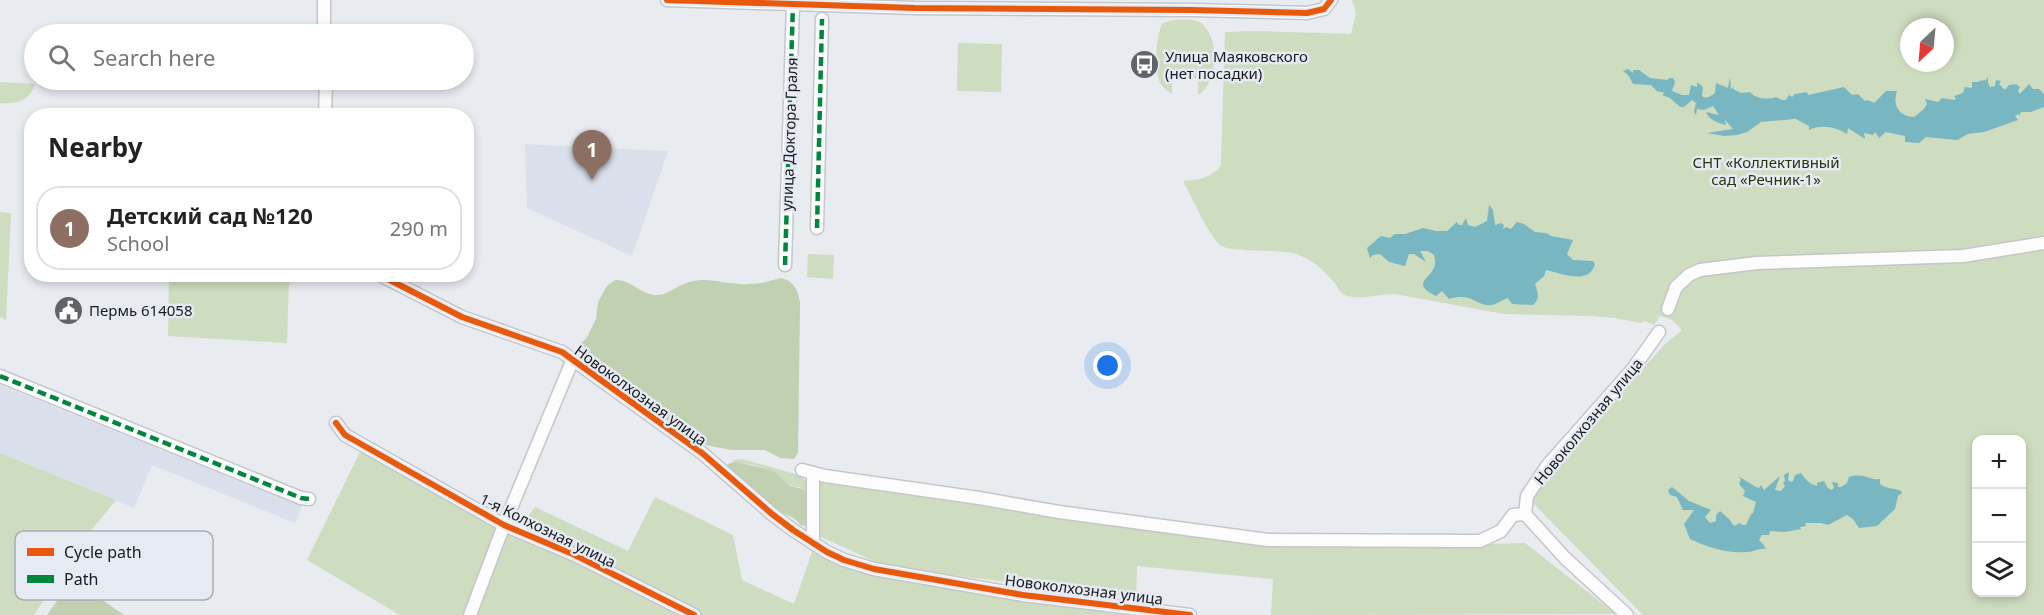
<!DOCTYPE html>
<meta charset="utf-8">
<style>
:root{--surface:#fff;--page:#f6f6f6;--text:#222;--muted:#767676;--line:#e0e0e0;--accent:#616368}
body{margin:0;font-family:"Noto Sans",sans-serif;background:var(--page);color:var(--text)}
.controls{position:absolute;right:18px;bottom:18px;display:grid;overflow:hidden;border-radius:12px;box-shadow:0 3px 9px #0003}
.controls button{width:54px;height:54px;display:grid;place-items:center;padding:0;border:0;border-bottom:2px solid var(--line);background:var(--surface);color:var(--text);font:30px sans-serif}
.compass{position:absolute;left:1900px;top:18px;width:54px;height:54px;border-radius:50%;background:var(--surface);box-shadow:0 3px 9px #0003;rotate:206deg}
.you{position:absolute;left:1108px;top:366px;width:21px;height:21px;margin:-15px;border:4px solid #fff;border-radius:50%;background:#1a73e8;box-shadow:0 0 0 9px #1a73e833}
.badge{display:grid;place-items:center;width:39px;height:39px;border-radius:50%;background:var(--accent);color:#fff;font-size:20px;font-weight:700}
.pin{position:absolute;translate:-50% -50px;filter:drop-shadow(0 2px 3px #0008)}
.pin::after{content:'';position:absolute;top:32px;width:21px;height:18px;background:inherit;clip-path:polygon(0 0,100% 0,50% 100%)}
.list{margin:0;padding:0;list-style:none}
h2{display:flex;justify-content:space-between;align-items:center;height:78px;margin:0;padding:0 24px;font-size:26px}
h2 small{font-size:20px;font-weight:400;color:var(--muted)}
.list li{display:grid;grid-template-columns:39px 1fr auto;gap:18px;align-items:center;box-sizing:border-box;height:84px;margin:0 12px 12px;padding:0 12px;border:2px solid var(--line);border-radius:24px}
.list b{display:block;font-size:22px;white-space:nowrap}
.list p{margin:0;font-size:20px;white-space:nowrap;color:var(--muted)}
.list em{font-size:20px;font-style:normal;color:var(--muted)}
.icon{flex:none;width:33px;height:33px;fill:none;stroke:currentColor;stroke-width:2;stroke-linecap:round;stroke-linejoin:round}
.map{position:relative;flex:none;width:2044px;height:615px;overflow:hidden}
.search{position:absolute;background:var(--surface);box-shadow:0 3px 9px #0003;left:24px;top:24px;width:450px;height:66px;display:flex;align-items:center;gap:15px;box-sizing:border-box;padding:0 21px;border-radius:33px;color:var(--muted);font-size:22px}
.panel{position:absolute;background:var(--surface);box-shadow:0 3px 9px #0003;left:24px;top:108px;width:450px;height:174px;border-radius:24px}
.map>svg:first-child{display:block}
.built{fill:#dae0eb}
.green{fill:#cedcbf;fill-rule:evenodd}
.forest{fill:#c0d0b1}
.water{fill:#78b6c1}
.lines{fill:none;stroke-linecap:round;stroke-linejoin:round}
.street-casing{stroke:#c4c6ca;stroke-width:15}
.street{stroke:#fcfcfd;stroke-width:12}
.quiet{stroke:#00873e;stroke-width:4.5;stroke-dasharray:9 4.5;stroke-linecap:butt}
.cycleway-casing{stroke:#e5eaf3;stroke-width:10}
.cycleway{stroke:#e8590c;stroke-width:6}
.labels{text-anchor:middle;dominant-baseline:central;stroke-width:5;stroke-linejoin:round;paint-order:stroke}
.poi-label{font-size:15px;fill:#191a1e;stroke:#e5eaf3;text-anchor:start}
.street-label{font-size:15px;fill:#191a1e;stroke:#e5eaf3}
.park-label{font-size:15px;fill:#27360a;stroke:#e5eaf3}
.key{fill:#e5eaf3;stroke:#a8acb3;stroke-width:1.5}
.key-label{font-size:16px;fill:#191a1e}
</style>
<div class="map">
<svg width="2044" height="615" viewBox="0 0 2044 615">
<rect width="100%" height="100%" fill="#e8ebf0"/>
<g class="built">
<path d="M525,144L668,151L632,256L527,208Z"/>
<path d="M0,385L302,506L295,523L152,465L134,508L0,453Z"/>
</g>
<g class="green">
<path d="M1352,0H2044V615H1643L1530,500L1559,466L1566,455L1664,345L1682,330L1671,319L1660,316L1654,325L1645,321L1641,323L1615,318L1590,316L1504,314L1395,294C1380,293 1360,301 1345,295C1339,293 1337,285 1333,281C1322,268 1309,257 1292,253C1276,249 1229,253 1220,245C1207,233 1193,198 1183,181C1199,180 1212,178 1221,165L1225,32L1254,31L1351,34L1356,13ZM1909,27H1945V63H1909ZM1976,440H2022V592H1976Z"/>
<path d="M1173,20C1182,20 1193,18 1201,23C1220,36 1218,84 1198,95V78H1172V94C1166,90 1161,86 1159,80C1154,67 1156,34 1163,23Z"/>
<path d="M958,43L1002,44L1001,92L957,91Z"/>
<path d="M0,82L35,84C29,101 18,104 0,103Z"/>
<path d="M0,212L11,213L6,320L0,317Z"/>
<path d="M808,254L834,255L833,279L807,277Z"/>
<path d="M169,275H289L287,343L168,336Z"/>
<path d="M360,452L519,528L535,507L628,551L655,497L733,535L742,580L794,604L812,552L861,571L1066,606L1150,615H400L307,560Z"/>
<path d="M0,453L116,500L84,539L34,615H0Z"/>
<path d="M742,459L799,475L806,481L808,496L800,487C784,487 787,478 775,473C764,467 744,462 731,463L734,460Z"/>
<path d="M818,480L1251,540L1372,547L1525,543L1616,614L1275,615H1271L1273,579L1137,566L1136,598L887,567L819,536Z"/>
</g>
<g class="forest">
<path d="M781,278C794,281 798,290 800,303L798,453L794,459L780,458L765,450H732L699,444L600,377L597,366L578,352V345L586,339L596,319L598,302L607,286L615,280C629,279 640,293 654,295C667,296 673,288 684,284C705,274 727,286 749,284C759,284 770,281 781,278Z"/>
<path d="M735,462L767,469L778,474L790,486L803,489L808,496L807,526L800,525C796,517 789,517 782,512C766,501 735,482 727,466L728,464Z"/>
<path d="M98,579L104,601L124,615H47L71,581Z"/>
</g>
<g class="water">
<path d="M1628,69L1633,73V70H1639L1650,78L1667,80L1670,78H1673L1675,82L1672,91L1682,95H1689L1691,85L1697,87V82L1703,87L1702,96C1707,100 1712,95 1715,93L1716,83L1728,88L1730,77L1731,89L1734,87L1733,89L1741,93L1750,92C1755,99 1769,100 1776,97L1782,100H1786L1789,95L1792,97L1795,94L1807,92L1808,95L1844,87L1852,95L1858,94L1865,101L1868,100L1874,103L1886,91H1897C1892,106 1899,116 1914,117L1924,109L1927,104L1925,99L1938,102L1942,98L1954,100L1956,99L1954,96L1963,93L1965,87L1972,88V82H1979V81L1986,80L1988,77V83L1990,87L1995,86L1996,80L2001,81L1999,84L2005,90L2009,85L2016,84L2020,87L2018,91L2020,94L2029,84L2033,89H2039L2044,94V107L2031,112H2021L2019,116L2018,114L2015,116L2018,120L1984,132L1968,134L1957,140L1926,137L1919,143L1905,142V136L1886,132L1879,138L1875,132L1873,135L1864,133L1865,139L1848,128L1847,134C1837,127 1820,124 1809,130V126L1794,118V119L1761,122L1747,132L1737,135L1724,136L1707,133L1733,129L1725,120L1726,125C1718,123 1709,120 1706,112L1719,115L1713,106L1704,110L1697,109L1696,115L1694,112L1696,103L1692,100L1684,107H1680L1670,98L1662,95L1665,93L1657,91L1651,85L1633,84L1629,76L1623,71Z"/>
<path d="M1489,205L1493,210L1495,225L1501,223L1504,225L1503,229L1506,227L1511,229L1517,222L1524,224L1535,232L1546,233L1551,236L1573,240L1567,254L1573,260L1593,261L1595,264C1589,286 1561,273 1546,270L1544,276L1535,284C1537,291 1541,298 1533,305L1512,304L1508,298C1501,300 1498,304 1491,305C1476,307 1473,292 1449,299L1442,291L1436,296C1404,280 1442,279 1434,255L1428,251H1420L1426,262L1414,254H1409L1405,266L1389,262L1380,254L1373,255L1370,258L1367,248L1381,236L1390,238L1395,234H1405L1423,228L1436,231H1447L1457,222L1459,225H1462L1466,218L1468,225L1475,227L1487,221Z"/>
<path d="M1789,472L1788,480L1791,482L1793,481L1795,475L1801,473C1805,479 1809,484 1817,486V483L1824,481L1827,487L1831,490L1834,488L1832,482L1838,483V487H1841L1847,483L1849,477C1865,472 1870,481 1880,479V484C1885,489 1895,488 1901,491L1902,493L1898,496L1895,509L1877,526L1859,528L1853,519L1847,515L1828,525L1821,523H1805L1806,526L1800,527L1801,529L1785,532L1770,531L1769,535H1762L1759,540L1763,544L1766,549C1758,548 1754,552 1747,552C1729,554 1706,547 1690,539L1684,524L1694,510H1683L1677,497L1670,495L1668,490L1672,487L1689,501L1711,510L1705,517L1710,523L1716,521V515L1720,511L1729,519L1734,526L1740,523L1742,525H1746L1751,514L1753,513L1756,502L1743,496L1745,491L1739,484L1741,479L1738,476L1756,487L1759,488L1761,485L1764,490L1780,476L1775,490L1781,491L1785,486L1783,483L1785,481L1784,475Z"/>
</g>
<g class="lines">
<defs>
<g id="street">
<path d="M667,0L915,8L1192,10L1307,13L1324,9L1331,0"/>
<path d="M324,34V0"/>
<path d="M325,116L326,80"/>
<path d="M817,228L822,19"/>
<path d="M785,265L793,3"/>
<path d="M378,274L462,317L562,352L702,453L772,514L793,530L827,552L844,560L874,569L1023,595L1190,615"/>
<path d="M1668,309L1676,287L1689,275L1700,270L1757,263L1963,256L2044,243"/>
<path d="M0,376L301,498L309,499"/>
<path d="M336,423L345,435L504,525L575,555L694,615"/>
<path d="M802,470L825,476L979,498L1059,512L1268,540L1480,541L1501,531L1513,515L1525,514"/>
<path d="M813,543V473"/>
<path d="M470,615L504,525L573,359"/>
<path d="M1627,615L1565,558L1525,514L1527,496L1547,466L1632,370L1659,332"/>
</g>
</defs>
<use href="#street" class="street-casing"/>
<use href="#street" class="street"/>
<g class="quiet">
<path d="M817,228L822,19"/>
<path d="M785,265L793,3"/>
<path d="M0,376L301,498L309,499"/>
</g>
<defs>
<g id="cycleway">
<path d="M667,0L915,8L1192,10L1307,13L1324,9L1331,0"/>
<path d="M378,274L462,317L562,352L702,453L772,514L793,530L827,552L844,560L874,569L1023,595L1190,615"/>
<path d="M336,423L345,435L504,525L575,555L694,615"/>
</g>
</defs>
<use href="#cycleway" class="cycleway-casing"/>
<use href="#cycleway" class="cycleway"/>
</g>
<defs>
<symbol id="bus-disc" viewBox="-11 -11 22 22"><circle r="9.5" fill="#616368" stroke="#e5eaf3"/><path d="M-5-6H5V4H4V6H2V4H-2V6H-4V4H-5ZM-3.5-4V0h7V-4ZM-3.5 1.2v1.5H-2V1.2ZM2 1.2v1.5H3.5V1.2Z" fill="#fff"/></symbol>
<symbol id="civic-disc" viewBox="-11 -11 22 22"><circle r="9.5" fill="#616368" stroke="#e5eaf3"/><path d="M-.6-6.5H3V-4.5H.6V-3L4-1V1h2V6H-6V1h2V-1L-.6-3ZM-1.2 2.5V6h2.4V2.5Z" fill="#fff"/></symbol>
</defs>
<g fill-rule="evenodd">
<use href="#bus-disc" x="1128" y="48" width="33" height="33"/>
<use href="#civic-disc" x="52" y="294" width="33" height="33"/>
</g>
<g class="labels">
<g class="poi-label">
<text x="1165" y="56">Улица Маяковского<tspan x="1165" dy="17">(нет посадки)</tspan></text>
<text x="89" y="310">Пермь 614058</text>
</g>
<g class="street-label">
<text transform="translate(789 134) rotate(-88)">улица Доктора Граля</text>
<text transform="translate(641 395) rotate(36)">Новоколхозная улица</text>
<text transform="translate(1588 421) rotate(-50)">Новоколхозная улица</text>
<text transform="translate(548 530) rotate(26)">1-я Колхозная улица</text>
<text transform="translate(1084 589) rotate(7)">Новоколхозная улица</text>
</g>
<g class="park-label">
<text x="1766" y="162">СНТ «Коллективный<tspan x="1766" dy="17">сад «Речник-1»</tspan></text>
</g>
</g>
<rect x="15" y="531" width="198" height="69" rx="9" class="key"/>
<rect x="27" y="548" width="27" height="8" fill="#e8590c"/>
<rect x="27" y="575" width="27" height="8" fill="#00873e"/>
<g class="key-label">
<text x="64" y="558">Cycle path</text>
<text x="64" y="585">Path</text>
</g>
</svg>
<div class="controls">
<button>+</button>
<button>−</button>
<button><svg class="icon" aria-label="layers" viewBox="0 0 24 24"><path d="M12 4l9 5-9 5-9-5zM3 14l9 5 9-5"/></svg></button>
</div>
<svg class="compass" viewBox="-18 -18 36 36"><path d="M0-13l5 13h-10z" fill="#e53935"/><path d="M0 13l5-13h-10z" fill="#767676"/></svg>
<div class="you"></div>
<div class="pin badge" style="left:592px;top:180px;background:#8d6e63">1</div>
<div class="search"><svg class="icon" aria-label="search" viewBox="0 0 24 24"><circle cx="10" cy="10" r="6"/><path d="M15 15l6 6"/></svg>Search here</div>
<section class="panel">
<h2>Nearby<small></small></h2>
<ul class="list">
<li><span class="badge" style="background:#8d6e63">1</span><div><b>Детский сад №120</b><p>School</p></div><em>290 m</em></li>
</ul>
</section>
</div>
